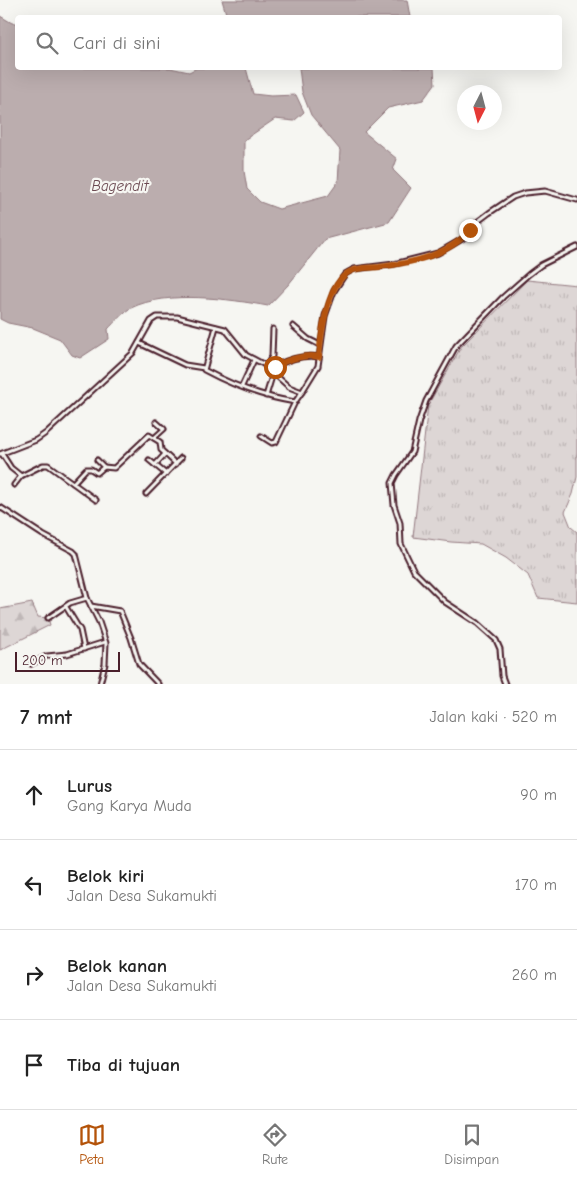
<!DOCTYPE html>
<html lang="id">
<meta charset="utf-8">
<style>
:root{--surface:#fff;--page:#f2f2f2;--text:#222;--muted:#767676;--line:#e0e0e0;--accent:#b45309}
body{margin:0;font-family:"Comic Neue",sans-serif;background:var(--page);color:var(--text)}
.compass{position:absolute;left:457px;top:85px;width:45px;height:45px;border-radius:50%;background:var(--surface);box-shadow:0 5px 20px #0002;rotate:186deg}
.scale{position:absolute;left:15px;bottom:12px;width:105px;box-sizing:border-box;padding-left:5px;border:2px solid #4a1f2b;border-top:0;font-size:14px;line-height:18px;white-space:nowrap;color:#4a1f2b;-webkit-text-stroke:4px #f6f6f2;paint-order:stroke}
.stop{position:absolute;width:15px;height:15px;margin:-11px;border:4px solid #b45309;border-radius:50%;background:#fff}
.stop.end{background:#b45309;border-color:#fff;box-shadow:0 1px 5px #0008}
.list{margin:0;padding:0;list-style:none}
h2{display:flex;justify-content:space-between;align-items:center;height:65px;margin:0;padding:0 20px;font-size:21px}
h2 small{font-size:16px;font-weight:400;color:var(--muted)}
.list li{display:grid;grid-template-columns:32px 1fr auto;gap:15px;align-items:center;box-sizing:border-box;height:90px;padding:0 20px;border-top:1px solid var(--line)}
.list b{display:block;font-size:19px;white-space:nowrap}
.list p{margin:0;font-size:16px;white-space:nowrap;color:var(--muted)}
.list em{font-size:16px;font-style:normal;color:var(--muted)}
.icon{flex:none;width:28px;height:28px;fill:none;stroke:currentColor;stroke-width:2;stroke-linecap:round;stroke-linejoin:round}
.map{position:relative;flex:none;width:577px;height:684px;overflow:hidden}
.search{position:absolute;background:var(--surface);box-shadow:0 5px 20px #0002;left:15px;right:15px;top:15px;height:55px;display:flex;align-items:center;gap:12px;box-sizing:border-box;padding:0 18px;border-radius:5px;color:var(--muted);font-size:19px}
.sheet{height:425px;background:var(--surface)}
nav{display:flex;justify-content:space-around;align-items:center;box-sizing:border-box;height:70px;border-top:1px solid var(--line);background:var(--surface);font-size:14px;color:var(--muted)}
nav a{display:grid;justify-items:center;gap:2px}
nav .on{color:var(--accent)}
.map>svg:first-child{display:block}
.grass{fill:url(#grass-tufts);stroke:#947a80}
.forest{fill:url(#forest-firs);stroke:#947a80}
.water{fill:#bbadae;stroke:#8e747a}
.lines{fill:none;stroke-linecap:round;stroke-linejoin:round}
.minor-casing{stroke:#4a1f2b;stroke-width:7}
.minor{stroke:#f6f6f2;stroke-width:3}
.route{stroke:#b45309;stroke-width:6}
.labels{text-anchor:middle;dominant-baseline:central;stroke-width:4.5;stroke-linejoin:round;paint-order:stroke}
.water-label{font-size:15px;font-style:italic;fill:#6c4a52;stroke:#f6f6f2}
</style>
<div class="map">
<svg width="577" height="684" viewBox="0 0 577 684">
<defs>
<pattern id="grass-tufts" width="24" height="20" patternUnits="userSpaceOnUse" patternTransform="scale(1.25)"><rect width="24" height="20" fill="#ddd6d5"/><path d="M3 7l-1-3M5 7V3M7 7l1-3M15 17l-1-3M17 17v-4M19 17l1-3" fill="none" stroke="#bfb7b7"/></pattern>
<pattern id="forest-firs" width="22" height="20" patternUnits="userSpaceOnUse" patternTransform="scale(1.25)"><rect width="22" height="20" fill="#ddd6d5"/><path d="M5 1l3.5 6h-7zM16 11l3.5 6h-7z" fill="#bfb7b7"/></pattern>
</defs>
<rect width="100%" height="100%" fill="#f6f6f2"/>
<filter id="ink" filterUnits="userSpaceOnUse"><feTurbulence type="fractalNoise" baseFrequency=".02" numOctaves="2"/><feDisplacementMap in="SourceGraphic" scale="10" xChannelSelector="R" yChannelSelector="G"/><feConvolveMatrix kernelMatrix="1 2 1 2 8 2 1 2 1" color-interpolation-filters="sRGB"/></filter>
<g filter="url(#ink)">
<path class="grass" d="M527,280L577,285V477L573,494L565,512L571,527L577,532V602L538,598L528,575L506,558L481,544L451,542L413,537L428,405L461,347Z"/>
<path class="forest" d="M32,603L38,617L48,618L50,625L0,650V609Z"/>
<g class="water">
<path d="M222,0H407L410,17H227Z"/>
<path d="M0,16L12,23H17L18,68H170L189,72L197,68H246L253,94L271,96L296,95L304,112L294,121L275,119L244,140V171L247,189L260,202L279,209L328,196L338,182L340,150L311,115L302,92L299,68H434L435,84L423,100L388,108L364,132L397,159L393,170L411,188L389,222L325,239L288,285L268,306C230,299 167,290 131,308C123,312 115,322 108,329L109,339L80,358L72,355L60,339L33,328L8,323L0,319Z"/>
</g>
<g class="lines">
<defs>
<g id="minor">
<path d="M293,326L308,339L320,345"/>
<path d="M216,327L204,370C232,385 263,397 295,402"/>
<path d="M139,343L185,365L204,368"/>
<path d="M266,367L272,356L273,329"/>
<path d="M271,370C283,360 304,354 319,357"/>
<path d="M242,386L254,360"/>
<path d="M266,396L273,373"/>
<path d="M261,436L272,443L276,442L295,402L302,392"/>
<path d="M154,438L164,429L156,422"/>
<path d="M0,454L36,440L46,433L133,353L151,321L157,317H177L225,329L246,355L263,364L289,387L302,392L318,366L325,316L334,291L345,274L354,269L394,264L438,253L464,238L477,222L489,213L513,197L525,193L545,191L577,200"/>
<path d="M2,454L11,468L21,476L43,465H48L96,500"/>
<path d="M97,460L104,467"/>
<path d="M149,460L166,474"/>
<path d="M155,465L165,454"/>
<path d="M73,483L86,469H91L97,473L104,467L114,468L149,435L160,442L161,450L176,464"/>
<path d="M14,485L21,476"/>
<path d="M146,494L181,458"/>
<path d="M0,507L43,535L73,551L76,554L87,598L99,622L106,643L105,664L100,684"/>
<path d="M91,606L120,611L131,638L139,664L158,684"/>
<path d="M66,607L80,630L84,649"/>
<path d="M48,618L70,603L87,598"/>
<path d="M31,664L47,656L67,654L105,642"/>
<path d="M505,684L502,676L500,649L496,640L477,623L445,602L414,571L401,544L400,523L394,505L392,483L396,475L412,452L419,421L426,401L456,346L503,297L529,274L541,265L577,247"/>
</g>
</defs>
<use href="#minor" class="minor-casing"/>
<use href="#minor" class="minor"/>
</g>
</g>
<g class="lines" filter="url(#ink)">
<path class="route" d="M275,367C287,359 306,354 319,357C321,334 327,288 346,274C355,267 369,268 379,267C411,263 448,256 470,230"/>
</g>
<g class="labels">
<g class="water-label">
<text x="120" y="186">Bagendit</text>
</g>
</g>
</svg>
<svg class="compass" viewBox="-18 -18 36 36"><path d="M0-13l5 13h-10z" fill="#e53935"/><path d="M0 13l5-13h-10z" fill="#767676"/></svg>
<div class="scale">200 m</div>
<div class="stop" style="left:275px;top:367px"></div>
<div class="stop end" style="left:470px;top:230px"></div>
<div class="search"><svg class="icon" aria-label="search" viewBox="0 0 24 24"><circle cx="10" cy="10" r="6"/><path d="M15 15l6 6"/></svg>Cari di sini</div>
</div>
<section class="sheet">
<h2>7 mnt<small>Jalan kaki · 520 m</small></h2>
<ul class="list">
<li><svg class="icon" aria-label="ahead" viewBox="0 0 24 24"><path d="M12 20V5M6 11l6-6 6 6"/></svg><div><b>Lurus</b><p>Gang Karya Muda</p></div><em>90 m</em></li>
<li><svg class="icon" aria-label="left" viewBox="0 0 24 24"><path d="M17 20v-9H6M10 6l-5 5 5 5"/></svg><div><b>Belok kiri</b><p>Jalan Desa Sukamukti</p></div><em>170 m</em></li>
<li><svg class="icon" aria-label="right" viewBox="0 0 24 24"><path d="M7 20v-9h11M14 6l5 5-5 5"/></svg><div><b>Belok kanan</b><p>Jalan Desa Sukamukti</p></div><em>260 m</em></li>
<li><svg class="icon" aria-label="arrive" viewBox="0 0 24 24"><path d="M6 21V4h12l-3 4 3 4H6"/></svg><div><b>Tiba di tujuan</b></div></li>
</ul>
</section>
<nav>
<a class="on"><svg class="icon" aria-label="map" viewBox="0 0 24 24"><path d="M3 6l6-2 6 2 6-2v14l-6 2-6-2-6 2zM9 4v14M15 6v14"/></svg>Peta</a>
<a><svg class="icon" aria-label="directions" viewBox="0 0 24 24"><path d="M12 3l9 9-9 9-9-9zM9 14v-3h6M13 9l2 2-2 2"/></svg>Rute</a>
<a><svg class="icon" aria-label="saved" viewBox="0 0 24 24"><path d="M7 4h10v16l-5-4-5 4z"/></svg>Disimpan</a>
</nav>
